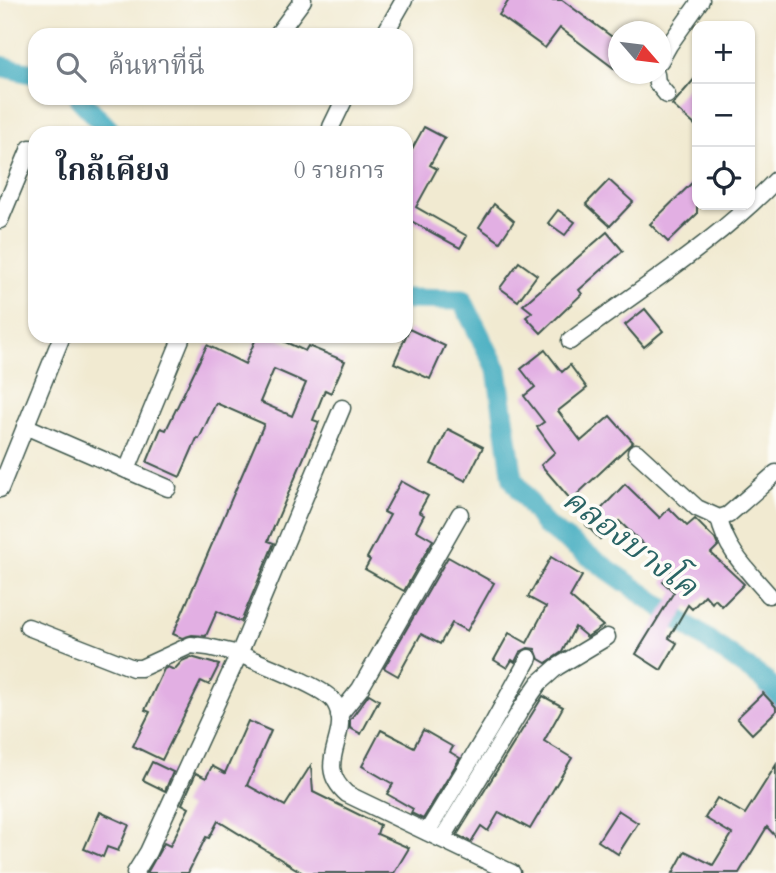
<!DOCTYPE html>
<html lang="th">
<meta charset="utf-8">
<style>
:root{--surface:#fff;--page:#f2f2f3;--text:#1f2937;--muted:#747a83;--line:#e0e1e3}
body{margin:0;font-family:Cardo,"Noto Serif Thai",serif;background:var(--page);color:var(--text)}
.controls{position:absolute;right:21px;top:21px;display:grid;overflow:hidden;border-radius:14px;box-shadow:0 2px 5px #0004}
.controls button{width:63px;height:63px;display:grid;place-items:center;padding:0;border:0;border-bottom:2px solid var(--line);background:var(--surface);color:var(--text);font:35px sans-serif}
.compass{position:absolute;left:608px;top:21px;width:63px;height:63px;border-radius:50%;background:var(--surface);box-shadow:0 2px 5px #0004;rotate:118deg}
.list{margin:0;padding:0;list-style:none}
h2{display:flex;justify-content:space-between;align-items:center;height:91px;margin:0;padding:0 28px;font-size:30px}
h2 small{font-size:23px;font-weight:400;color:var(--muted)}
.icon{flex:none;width:38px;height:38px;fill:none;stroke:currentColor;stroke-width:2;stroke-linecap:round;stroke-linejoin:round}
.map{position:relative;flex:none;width:776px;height:873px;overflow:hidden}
.search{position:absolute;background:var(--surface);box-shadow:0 2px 5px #0004;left:28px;top:28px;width:385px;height:77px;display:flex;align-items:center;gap:18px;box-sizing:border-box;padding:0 24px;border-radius:21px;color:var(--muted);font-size:26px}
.panel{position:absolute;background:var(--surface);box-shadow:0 2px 5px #0004;left:28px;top:126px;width:385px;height:217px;border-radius:21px}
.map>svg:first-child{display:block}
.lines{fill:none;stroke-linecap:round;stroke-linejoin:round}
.canal{stroke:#3fabbf;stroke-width:21}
.building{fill:#e2afe3;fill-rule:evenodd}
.minor-casing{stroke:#3e574c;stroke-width:19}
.minor{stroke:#fff;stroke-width:16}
.labels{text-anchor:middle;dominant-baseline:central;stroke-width:7;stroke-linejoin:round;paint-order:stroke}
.water-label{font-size:32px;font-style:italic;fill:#2a6465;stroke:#fdfcf7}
</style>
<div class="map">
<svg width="776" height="873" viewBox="0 0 776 873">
<rect width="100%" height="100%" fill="#fdfcf7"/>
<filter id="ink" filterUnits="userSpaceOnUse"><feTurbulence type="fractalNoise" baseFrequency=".0143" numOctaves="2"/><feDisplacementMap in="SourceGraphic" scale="14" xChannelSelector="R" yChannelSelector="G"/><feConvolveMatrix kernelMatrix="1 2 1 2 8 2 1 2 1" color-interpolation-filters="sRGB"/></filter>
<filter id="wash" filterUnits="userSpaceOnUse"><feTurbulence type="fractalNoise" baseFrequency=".00686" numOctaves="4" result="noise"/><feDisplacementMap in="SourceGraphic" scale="28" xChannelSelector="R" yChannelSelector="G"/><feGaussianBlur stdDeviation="1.57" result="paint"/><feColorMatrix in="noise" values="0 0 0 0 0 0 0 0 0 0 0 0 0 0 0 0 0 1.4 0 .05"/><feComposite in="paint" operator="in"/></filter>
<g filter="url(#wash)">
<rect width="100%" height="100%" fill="#f1ead1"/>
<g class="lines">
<g class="canal">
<path d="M0,66L35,74"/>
<path d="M79,98L112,133"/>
<path d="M406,299L462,300L497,370L513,479L545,525L766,681L776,696"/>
</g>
</g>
<g id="blocks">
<g class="building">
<path d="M509,0H562L619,42V72L560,28L545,48L499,15Z"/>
<path d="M697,76V127L672,105Z"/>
<path d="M424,127L445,138L430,165L437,169L416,207L467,236L460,248L409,220L406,226V160Z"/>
<path d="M697,178V214L668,242L650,224Z"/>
<path d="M609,180L633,202L610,226L586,204Z"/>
<path d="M494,204L514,221L500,242L479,227Z"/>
<path d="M558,210L575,222L565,235L548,223Z"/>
<path d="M607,232L623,251L579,290L582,294L541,333L526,317L532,312L523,305Z"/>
<path d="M519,262L537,275L518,301L500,288Z"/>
<path d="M645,309L663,331L644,347L625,325Z"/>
<path d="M409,329L445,346L430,379L394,363Z"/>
<path d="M257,336H272L305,351L308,346L345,361L331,393L325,390L313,420L319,422L268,541L274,543L241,622L217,611L206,636L192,635L182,638L173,634L264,424L216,403L199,439L197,438L180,477L147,462L161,428L166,430L207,345L245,364ZM274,369L306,383L292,416L260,402Z"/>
<path d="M545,350L562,372L570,365L587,388L558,411L581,441L610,416L633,442L571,500L541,465L555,452L537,427L544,422L524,396L535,387L521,369Z"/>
<path d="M448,429L483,447L466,481L431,464Z"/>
<path d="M401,481L428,496L419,512L424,515L416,530L433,540L404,591L365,569L370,560L367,558L390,515L384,512Z"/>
<path d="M625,484L660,518L669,508L687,526L695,519L715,539L718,546L711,553L744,584L722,606L715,599L712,603L705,595L692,609L688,605L669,638L677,643L661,670L636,654L674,592L663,582L672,572L619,521L600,539L586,525Z"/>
<path d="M448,557L494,583L467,631L452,623L440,644L421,634L398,676L384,668Z"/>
<path d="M551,557L582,576L570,597L603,626L587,637L575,627L562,652L546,663L539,659L535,649L528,648L520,652L515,662L512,660L507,668L494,660L509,633L527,643L546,607L528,597Z"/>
<path d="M191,657L219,665L209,685L201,681L162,760L133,746L150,712L145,710L164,669L168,667L174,670L182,661Z"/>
<path d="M763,693L776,707V711L752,734L737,718Z"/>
<path d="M369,694L379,700L361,734L350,728V720Z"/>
<path d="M543,696L563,707L544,741L572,758L530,829L499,812L488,831L481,826L471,842L457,835Z"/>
<path d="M248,721L271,731L247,785L285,806L311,765L313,792L380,825L377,834L409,848L394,873H303L218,821L209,838L206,837L188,873H147L164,843L170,846L189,808L182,804L196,773L206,778L212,766L225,773Z"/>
<path d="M381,730L414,747L423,730L453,747L450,752L460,758L423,819L411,813L413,809L387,794L393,784L362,766Z"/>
<path d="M152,762L173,772L165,791L143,780Z"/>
<path d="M776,765V837L767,827L739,873H673L685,851L713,865L732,834L705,818L717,798L745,814Z"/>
<path d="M618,810L638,823L618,854L598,841Z"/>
<path d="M100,812L129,825L118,851L107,847L103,857L84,849Z"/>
</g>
</g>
</g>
<g filter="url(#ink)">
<use href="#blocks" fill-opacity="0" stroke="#3e574c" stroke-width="2"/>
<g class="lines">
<defs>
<g id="minor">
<path d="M277,35L303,0"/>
<path d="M384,35L404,0"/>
<path d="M660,61L669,45L701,0"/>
<path d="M656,74L657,83L667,95"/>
<path d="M331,127L345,98"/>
<path d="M0,220L30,148"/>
<path d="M570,341C640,289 715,243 776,180"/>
<path d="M25,426L168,488"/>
<path d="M636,452L697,508L719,518L728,515L776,473"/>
<path d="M127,470L181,339"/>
<path d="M0,489L62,336"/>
<path d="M719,518C725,549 749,572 769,595"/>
<path d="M28,627L133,668H141L191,645L208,647L239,654L342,408"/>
<path d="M339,715L360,689L460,514"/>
<path d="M427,832L492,725L529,658"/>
<path d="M442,839L523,706L539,683L557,667L607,637"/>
<path d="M135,873L148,852L239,654C259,663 326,687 335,703C354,735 311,763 347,794L512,873"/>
</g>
</defs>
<use href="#minor" class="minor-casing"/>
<use href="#minor" class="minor"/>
</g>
</g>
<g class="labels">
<g class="water-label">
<text transform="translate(630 543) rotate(37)">คลองบางโค</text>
</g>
</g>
</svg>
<div class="controls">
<button>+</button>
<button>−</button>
<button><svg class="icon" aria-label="locate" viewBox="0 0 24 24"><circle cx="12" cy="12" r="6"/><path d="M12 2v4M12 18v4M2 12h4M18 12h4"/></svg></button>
</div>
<svg class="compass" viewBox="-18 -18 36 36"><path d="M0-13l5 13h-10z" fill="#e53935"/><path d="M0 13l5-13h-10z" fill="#747a83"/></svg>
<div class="search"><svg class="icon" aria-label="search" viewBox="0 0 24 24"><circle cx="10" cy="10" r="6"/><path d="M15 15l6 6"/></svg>ค้นหาที่นี่</div>
<section class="panel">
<h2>ใกล้เคียง<small>0 รายการ</small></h2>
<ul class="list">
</ul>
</section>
</div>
